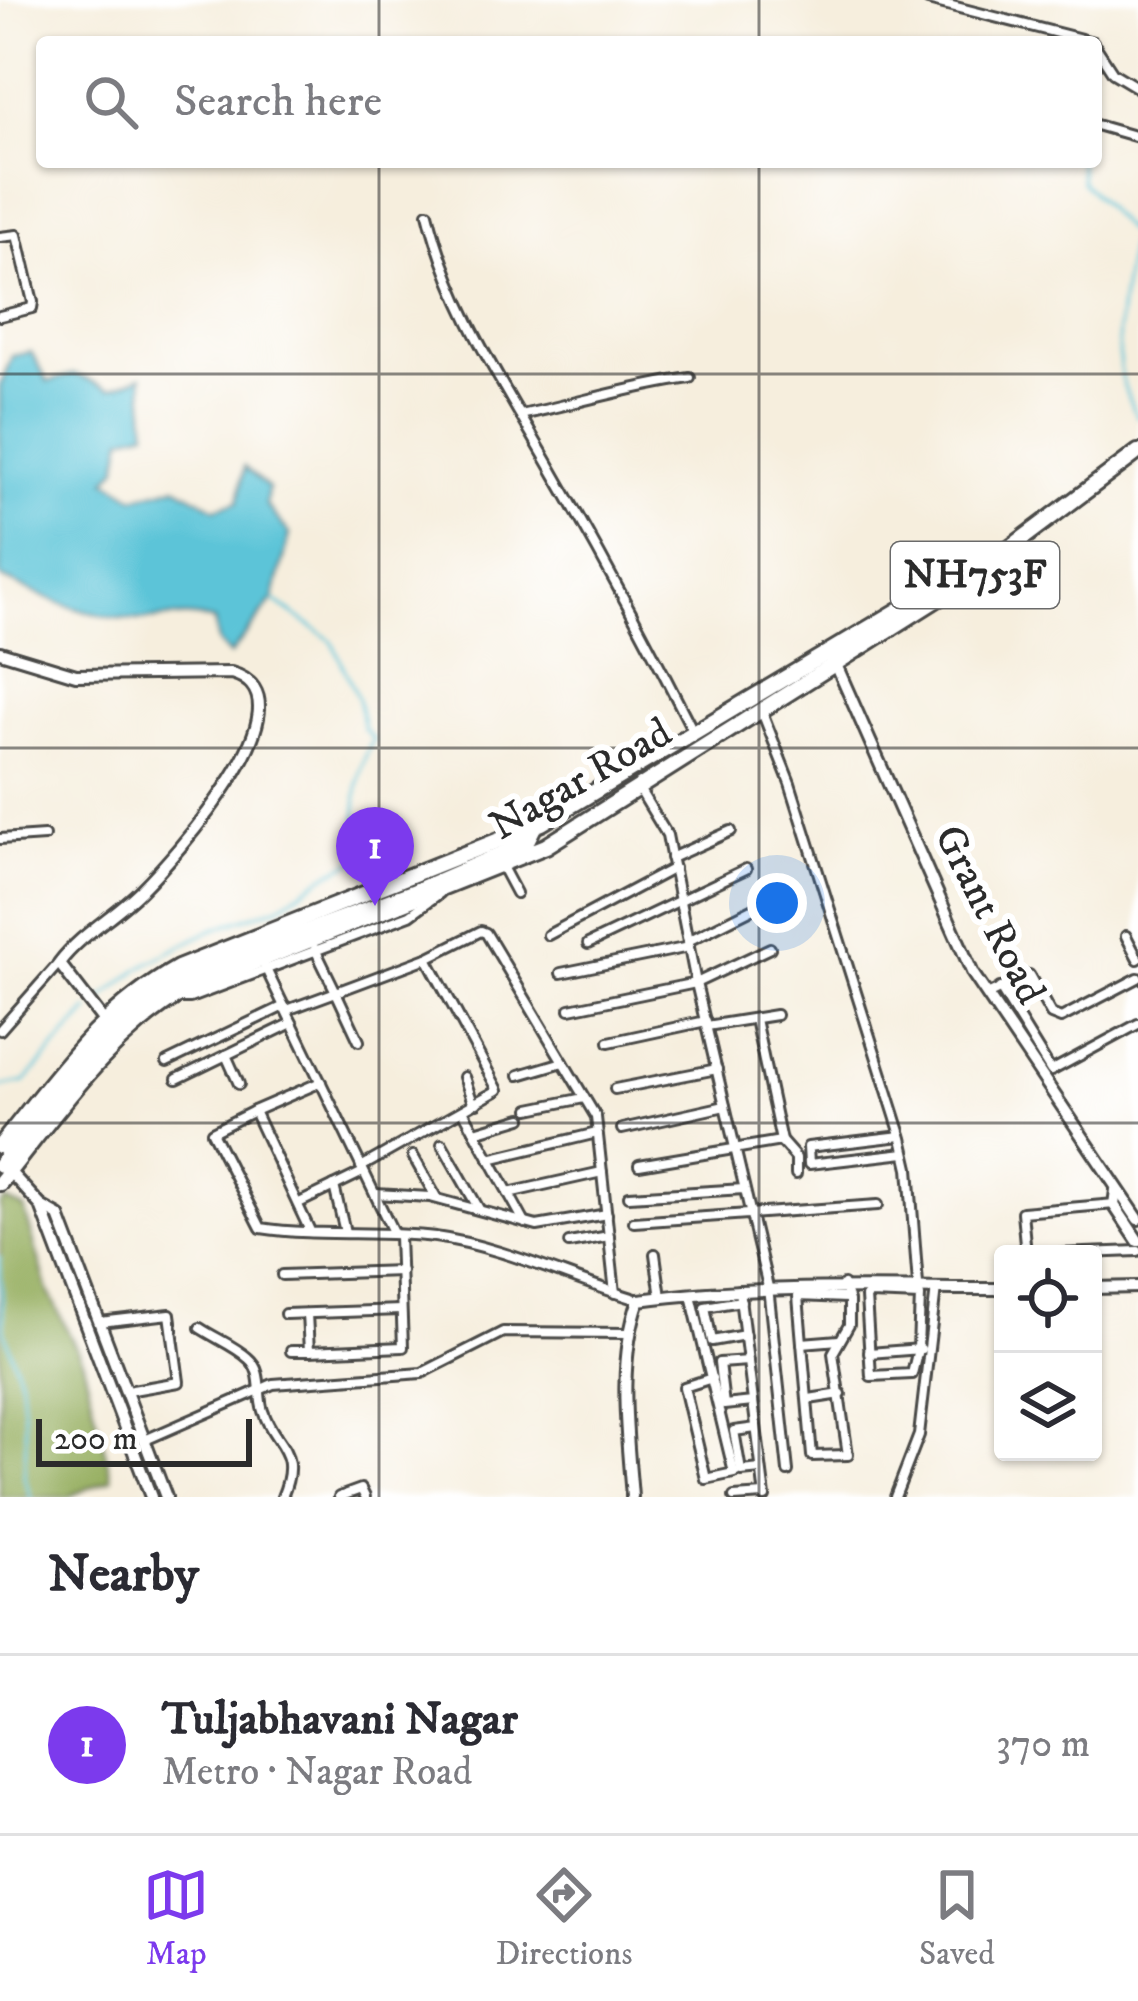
<!DOCTYPE html>
<meta charset="utf-8">
<style>
:root{--surface:#fff;--page:#f2f2f3;--text:#2b2b33;--muted:#7c7c81;--line:#e1e1e2;--accent:#7c3aed}
body{margin:0;font-family:"IM FELL DW Pica",serif;background:var(--page);color:var(--text)}
.controls{position:absolute;right:36px;bottom:36px;display:grid;overflow:hidden;border-radius:12px;box-shadow:0 3px 9px #0004}
.controls button{width:108px;height:108px;display:grid;place-items:center;padding:0;border:0;border-bottom:3px solid var(--line);background:var(--surface);color:var(--text);font:60px sans-serif}
.scale{position:absolute;left:36px;bottom:30px;width:216px;box-sizing:border-box;padding-left:12px;border:6px solid #2b2b2b;border-top:0;font-size:33px;line-height:42px;white-space:nowrap;color:#2b2b2b;-webkit-text-stroke:9px #fff;paint-order:stroke}
.you{position:absolute;left:777px;top:903px;width:42px;height:42px;margin:-30px;border:9px solid #fff;border-radius:50%;background:#1a73e8;box-shadow:0 0 0 18px #1a73e833}
.badge{display:grid;place-items:center;width:78px;height:78px;border-radius:50%;background:var(--accent);color:#fff;font-size:39px;font-weight:700}
.pin{position:absolute;translate:-50% -99px;filter:drop-shadow(0 3px 6px #0008)}
.pin::after{content:'';position:absolute;top:63px;width:42px;height:36px;background:inherit;clip-path:polygon(0 0,100% 0,50% 100%)}
.list{margin:0;padding:0;list-style:none}
h2{display:flex;justify-content:space-between;align-items:center;height:156px;margin:0;padding:0 48px;font-size:51px}
h2 small{font-size:39px;font-weight:400;color:var(--muted)}
.list li{display:grid;grid-template-columns:78px 1fr auto;gap:36px;align-items:center;box-sizing:border-box;height:180px;padding:0 48px;border-top:3px solid var(--line)}
.list b{display:block;font-size:45px;white-space:nowrap}
.list p{margin:0;font-size:39px;white-space:nowrap;color:var(--muted)}
.list em{font-size:39px;font-style:normal;color:var(--muted)}
.icon{flex:none;width:66px;height:66px;fill:none;stroke:currentColor;stroke-width:2;stroke-linecap:round;stroke-linejoin:round}
.map{position:relative;flex:none;width:1138px;height:1497px;overflow:hidden}
.search{position:absolute;background:var(--surface);box-shadow:0 3px 9px #0004;left:36px;right:36px;top:36px;height:132px;display:flex;align-items:center;gap:30px;box-sizing:border-box;padding:0 42px;border-radius:12px;color:var(--muted);font-size:45px}
.sheet{height:336px;background:var(--surface)}
nav{display:flex;justify-content:space-around;align-items:center;box-sizing:border-box;height:168px;border-top:3px solid var(--line);background:var(--surface);font-size:33px;color:var(--muted)}
nav a{display:grid;justify-items:center;gap:6px}
nav .on{color:var(--accent)}
.map>svg:first-child{display:block}
.forest{fill:#96af60;stroke:#606d46;stroke-width:3}
.water{fill:#5cc4d8;stroke:#447882;stroke-width:3}
.lines{fill:none;stroke-linecap:round;stroke-linejoin:round}
.stream{stroke:#5cc4d8;stroke-width:3}
.street-casing{stroke:#494846;stroke-width:14}
.secondary-casing{stroke:#494846;stroke-width:16}
.highway-casing{stroke:#494846;stroke-width:20}
.street{stroke:#fff;stroke-width:8}
.secondary{stroke:#fff;stroke-width:10}
.highway{stroke:#fff;stroke-width:14}
.grid{fill:none;stroke:#2b2b2b;stroke-width:3;stroke-opacity:0.55}
.labels{text-anchor:middle;dominant-baseline:central;stroke-width:12;stroke-linejoin:round;paint-order:stroke}
.shield{fill:#fff;stroke:#6b6b6b;stroke-width:3}
.shield-label{font-size:39px;font-weight:bold;fill:#2b2b2b}
.street-label{font-size:42px;fill:#2b2b2b;stroke:#fff}
</style>
<div class="map">
<svg width="1138" height="1497" viewBox="0 0 1138 1497">
<rect width="100%" height="100%" fill="#fff"/>
<filter id="ink" filterUnits="userSpaceOnUse"><feTurbulence type="fractalNoise" baseFrequency=".00833" numOctaves="2"/><feDisplacementMap in="SourceGraphic" scale="24" xChannelSelector="R" yChannelSelector="G"/><feConvolveMatrix kernelMatrix="1 2 1 2 8 2 1 2 1" color-interpolation-filters="sRGB"/></filter>
<filter id="wash" filterUnits="userSpaceOnUse"><feTurbulence type="fractalNoise" baseFrequency=".004" numOctaves="4" result="noise"/><feDisplacementMap in="SourceGraphic" scale="48" xChannelSelector="R" yChannelSelector="G"/><feGaussianBlur stdDeviation="2.7" result="paint"/><feColorMatrix in="noise" values="0 0 0 0 0 0 0 0 0 0 0 0 0 0 0 0 0 1.4 0 .05"/><feComposite in="paint" operator="in"/></filter>
<g filter="url(#wash)">
<rect width="100%" height="100%" fill="#f6eedd"/>
<path class="forest" d="M5,1200L24,1208L48,1291L83,1362L112,1479L67,1497H0V1205Z"/>
<path class="water" d="M31,352L48,382L74,374L111,389L142,376L147,431L124,437L118,467L107,480L135,497L176,486L215,508L238,502L244,467L268,488L266,505L290,534L273,600L230,655L218,643L214,621C176,610 162,623 128,619C81,615 43,597 0,577V387L12,356Z"/>
<g class="lines">
<g class="stream">
<path d="M1079,162L1082,182L1131,235C1124,294 1103,364 1138,417"/>
<path d="M100,1000L141,967L211,930L277,907L332,871L362,858C355,810 351,784 373,739L364,729L358,699L332,641L273,600"/>
<path d="M0,1087L25,1082L89,1010"/>
<path d="M0,1257L4,1331L21,1382L26,1442L24,1477L31,1497"/>
</g>
</g>
</g>
<g filter="url(#ink)">
<g class="lines">
<defs>
<g id="street">
<path d="M928,0L1093,42"/>
<path d="M1096,47L1113,73L1138,88"/>
<path d="M1096,125L1138,137"/>
<path d="M428,213C452,311 506,388 555,475C604,560 650,646 694,733"/>
<path d="M0,237L17,235L33,302L32,308L0,316"/>
<path d="M521,415C579,403 632,386 690,378"/>
<path d="M762,712L790,783L902,1138L909,1168L918,1285"/>
<path d="M638,787L667,835L696,983L768,1287L788,1471"/>
<path d="M0,839L44,836"/>
<path d="M671,858L731,831"/>
<path d="M501,865L516,893"/>
<path d="M548,935L674,868"/>
<path d="M1126,936L1138,959"/>
<path d="M688,941L760,905"/>
<path d="M588,944L746,869"/>
<path d="M315,949L336,992L427,958L481,931L486,933L596,1117L615,1293"/>
<path d="M265,967L393,1232"/>
<path d="M561,973L689,947"/>
<path d="M1000,988L1051,1071L1138,1024"/>
<path d="M987,995L1029,975L1051,1014L1061,1018L1138,978"/>
<path d="M178,998H190L410,915L440,893"/>
<path d="M570,1009L696,983L770,948"/>
<path d="M287,1010L336,992L359,1041"/>
<path d="M755,1019L781,1141L796,1158V1174"/>
<path d="M707,1026L776,1015"/>
<path d="M0,1030L59,963"/>
<path d="M609,1042L706,1021"/>
<path d="M226,1055L239,1084"/>
<path d="M167,1062L284,1006"/>
<path d="M519,1075L563,1062"/>
<path d="M464,1077L472,1100L477,1103"/>
<path d="M177,1079L292,1023"/>
<path d="M615,1089L717,1069"/>
<path d="M530,1109L584,1098"/>
<path d="M254,1111L321,1082"/>
<path d="M464,1112L525,1223"/>
<path d="M622,1129L725,1106"/>
<path d="M475,1132L522,1118"/>
<path d="M901,1136L808,1147L809,1164L905,1153"/>
<path d="M442,1144L479,1209"/>
<path d="M413,1156L436,1197"/>
<path d="M489,1159L597,1133"/>
<path d="M639,1165L781,1141"/>
<path d="M361,1167L498,1090L427,958"/>
<path d="M334,1186L345,1232"/>
<path d="M508,1193L602,1172"/>
<path d="M375,1194L430,1197L537,1226L607,1214"/>
<path d="M629,1196L744,1189"/>
<path d="M299,1203L363,1172"/>
<path d="M634,1222L878,1205"/>
<path d="M310,1231L254,1111L212,1132L261,1228C319,1237 378,1230 435,1237C502,1246 574,1281 639,1300"/>
<path d="M569,1243L609,1236"/>
<path d="M655,1254L661,1297"/>
<path d="M1026,1254L1022,1212L1115,1204"/>
<path d="M1058,1254L1138,1251"/>
<path d="M282,1275L401,1271"/>
<path d="M739,1290L765,1497"/>
<path d="M870,1294L920,1296L918,1349L912,1374L871,1376L866,1297Z"/>
<path d="M691,1295L734,1473L706,1479L684,1387L712,1378"/>
<path d="M741,1301L705,1307L712,1341L745,1335"/>
<path d="M285,1314L401,1310"/>
<path d="M307,1314L309,1351L403,1347L399,1236"/>
<path d="M100,1322L170,1314L179,1382L127,1391"/>
<path d="M200,1328C215,1338 235,1346 248,1358C264,1371 257,1394 263,1411C275,1448 302,1449 282,1497"/>
<path d="M839,1340L802,1343L798,1296L847,1298"/>
<path d="M802,1343L812,1456L848,1455L833,1353L849,1325V1301L843,1285"/>
<path d="M291,1351H309"/>
<path d="M869,1353L921,1349"/>
<path d="M748,1361L719,1363L724,1405L753,1402"/>
<path d="M809,1399L841,1394"/>
<path d="M756,1428L734,1431L741,1471L761,1469"/>
<path d="M145,1440L273,1384L422,1373L503,1332L630,1333"/>
<path d="M339,1497L361,1489L365,1497"/>
<path d="M734,1497L764,1495"/>
<path d="M895,1497L919,1435L936,1288"/>
</g>
<g id="secondary">
<path d="M0,652L76,675L231,673C320,697 171,860 141,890C115,916 82,933 59,963L103,1020"/>
<path d="M834,660L973,974L1138,1219"/>
<path d="M9,1171L41,1206L151,1497"/>
<path d="M1116,1190L1114,1205L1138,1241"/>
<path d="M41,1206L59,1216L166,1497"/>
<path d="M1093,1288L1138,1287"/>
<path d="M632,1497C627,1433 617,1362 639,1300C761,1284 880,1289 1003,1289"/>
</g>
<g id="highway">
<path d="M0,1146C57,1076 98,1013 178,968L542,823L961,573"/>
<path d="M0,1165C52,1095 107,1022 183,977L415,891L526,843L533,829"/>
<path d="M0,1183C57,1112 108,1035 188,989L546,846L966,581L1138,452"/>
</g>
</defs>
<use href="#street" class="street-casing"/>
<use href="#secondary" class="secondary-casing"/>
<use href="#highway" class="highway-casing"/>
<use href="#street" class="street"/>
<use href="#secondary" class="secondary"/>
<use href="#highway" class="highway"/>
</g>
</g>
<path class="grid" d="M379,0V42M759,0V42M379,162V1497M759,162V1497M0,374H1138M0,748H1138M0,1123H1138"/>
<g class="labels">
<rect class="shield" x="891" y="542" width="168" height="66" rx="9"/>
<g class="shield-label">
<text x="975" y="575">NH753F</text>
</g>
<g class="street-label">
<text transform="translate(581 780) rotate(-30)">Nagar Road</text>
<text transform="translate(989 915) rotate(63)">Grant Road</text>
</g>
</g>
</svg>
<div class="controls">
<button><svg class="icon" aria-label="locate" viewBox="0 0 24 24"><circle cx="12" cy="12" r="6"/><path d="M12 2v4M12 18v4M2 12h4M18 12h4"/></svg></button>
<button><svg class="icon" aria-label="layers" viewBox="0 0 24 24"><path d="M12 4l9 5-9 5-9-5zM3 14l9 5 9-5"/></svg></button>
</div>
<div class="scale">200 m</div>
<div class="you"></div>
<div class="pin badge" style="left:375px;top:906px">1</div>
<div class="search"><svg class="icon" aria-label="search" viewBox="0 0 24 24"><circle cx="10" cy="10" r="6"/><path d="M15 15l6 6"/></svg>Search here</div>
</div>
<section class="sheet">
<h2>Nearby<small></small></h2>
<ul class="list">
<li><span class="badge">1</span><div><b>Tuljabhavani Nagar</b><p>Metro · Nagar Road</p></div><em>370 m</em></li>
</ul>
</section>
<nav>
<a class="on"><svg class="icon" aria-label="map" viewBox="0 0 24 24"><path d="M3 6l6-2 6 2 6-2v14l-6 2-6-2-6 2zM9 4v14M15 6v14"/></svg>Map</a>
<a><svg class="icon" aria-label="directions" viewBox="0 0 24 24"><path d="M12 3l9 9-9 9-9-9zM9 14v-3h6M13 9l2 2-2 2"/></svg>Directions</a>
<a><svg class="icon" aria-label="saved" viewBox="0 0 24 24"><path d="M7 4h10v16l-5-4-5 4z"/></svg>Saved</a>
</nav>
